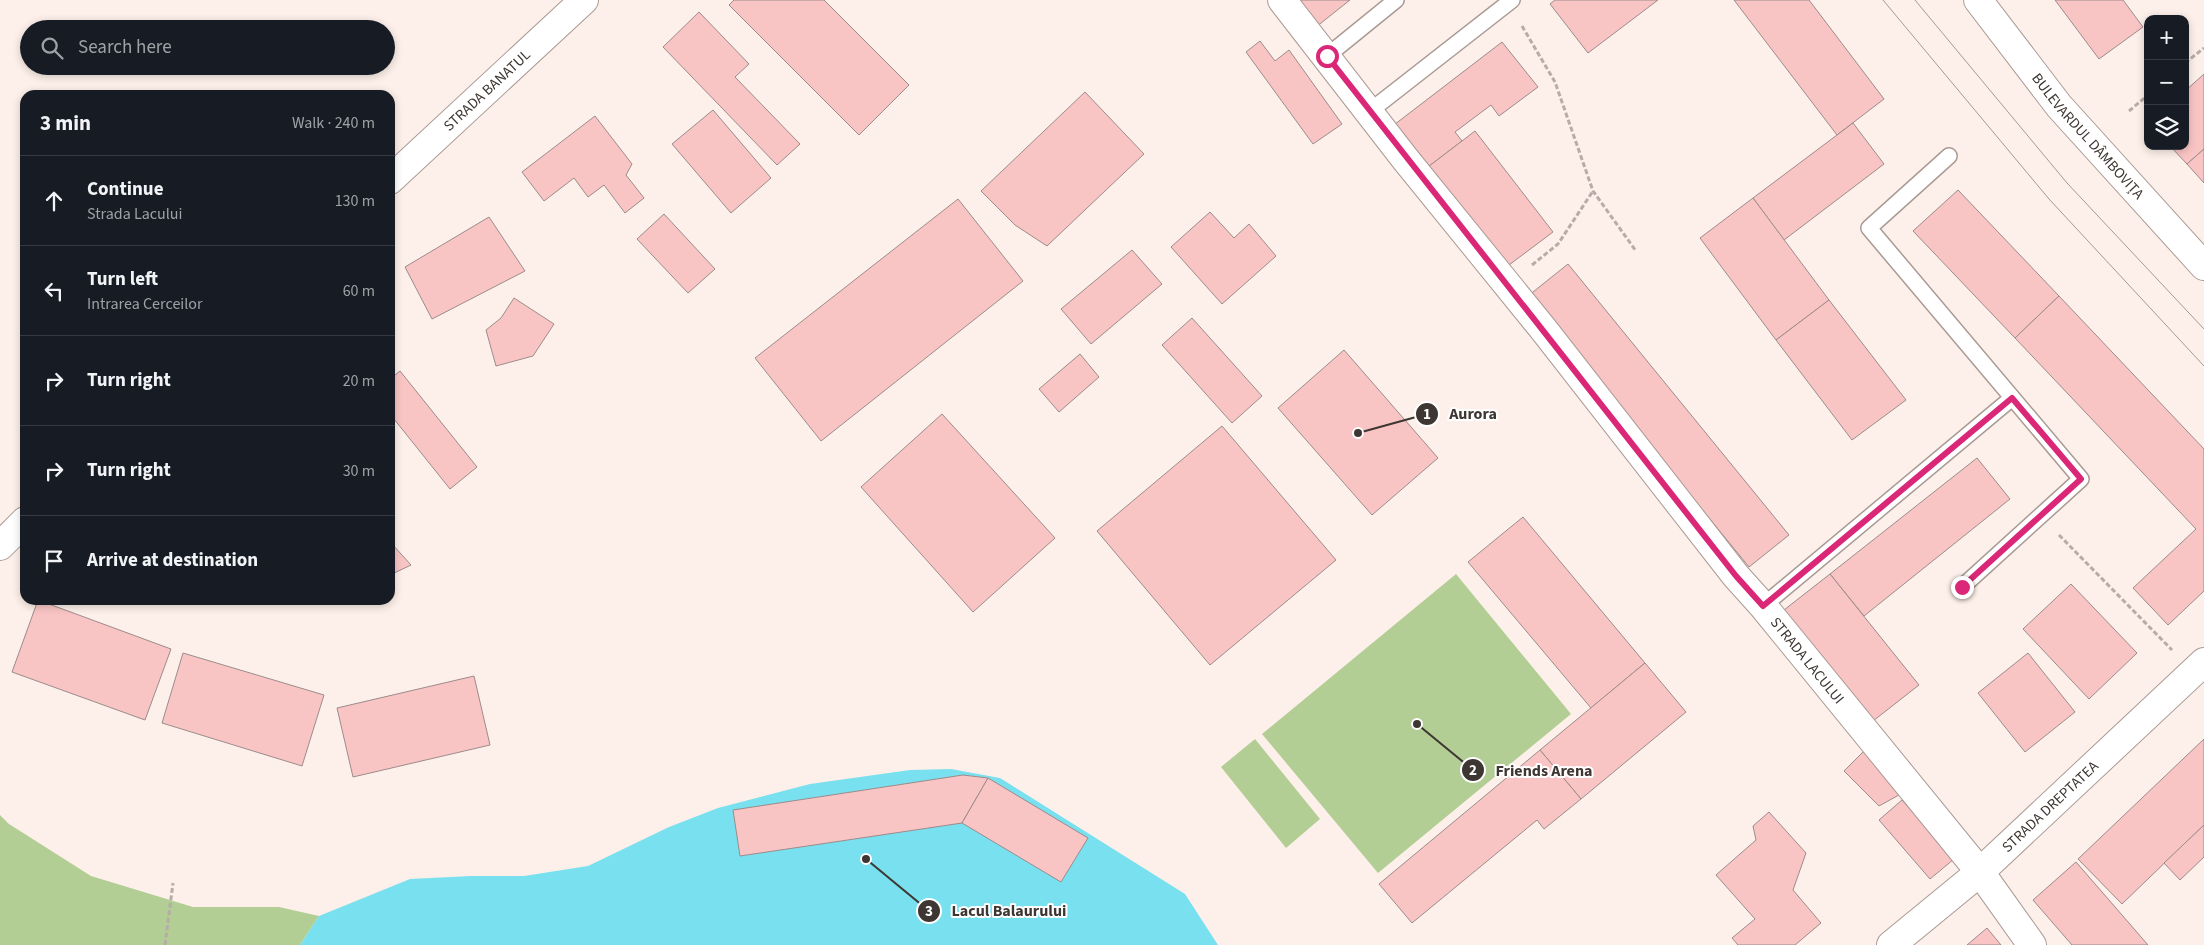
<!DOCTYPE html>
<meta charset="utf-8">
<style>
:root{--surface:#171b24;--page:#242831;--text:#f1f3f6;--muted:#9ea1a6;--line:#363941}
body{margin:0;font-family:"Source Sans 3",sans-serif;background:var(--page);color:var(--text)}
.controls{position:absolute;right:15px;top:15px;display:grid;overflow:hidden;border-radius:10px;box-shadow:0 2px 8px #0003}
.controls button{width:45px;height:45px;display:grid;place-items:center;padding:0;border:0;border-bottom:1px solid var(--line);background:var(--surface);color:var(--text);font:25px sans-serif}
.stop{position:absolute;width:15px;height:15px;margin:-11px;border:4px solid #db2777;border-radius:50%;background:#fff}
.stop.end{background:#db2777;border-color:#fff;box-shadow:0 1px 5px #0008}
.list{margin:0;padding:0;list-style:none}
h2{display:flex;justify-content:space-between;align-items:center;height:65px;margin:0;padding:0 20px;font-size:21px}
h2 small{font-size:16px;font-weight:400;color:var(--muted)}
.list li{display:grid;grid-template-columns:32px 1fr auto;gap:15px;align-items:center;box-sizing:border-box;height:90px;padding:0 20px;border-top:1px solid var(--line)}
.list b{display:block;font-size:19px;white-space:nowrap}
.list p{margin:0;font-size:16px;white-space:nowrap;color:var(--muted)}
.list em{font-size:16px;font-style:normal;color:var(--muted)}
.icon{flex:none;width:28px;height:28px;fill:none;stroke:currentColor;stroke-width:2;stroke-linecap:round;stroke-linejoin:round}
.map{position:relative;flex:none;width:2204px;height:945px;overflow:hidden}
.search{position:absolute;background:var(--surface);box-shadow:0 2px 8px #0003;left:20px;top:20px;width:375px;height:55px;display:flex;align-items:center;gap:12px;box-sizing:border-box;padding:0 18px;border-radius:28px;color:var(--muted);font-size:19px}
.panel{position:absolute;background:var(--surface);box-shadow:0 2px 8px #0003;left:20px;top:90px;width:375px;height:515px;border-radius:15px}
.map>svg:first-child{display:block}
.green{fill:#b3ce94}
.water{fill:#78e0ee}
.building{fill:#f9c5c4;stroke:#9c8b8b}
.lines{fill:none;stroke-linecap:round;stroke-linejoin:round}
.service-casing{stroke:#aa9a94;stroke-width:18}
.minor-casing{stroke:#aa9a94;stroke-width:30}
.secondary-casing{stroke:#aa9a94;stroke-width:30}
.path{stroke:#b7aca7;stroke-width:3;stroke-dasharray:5 2.5;stroke-linecap:butt}
.service{stroke:#fff;stroke-width:15}
.minor{stroke:#fff;stroke-width:28}
.secondary{stroke:#fff;stroke-width:28}
.tram{stroke:#a49995;stroke-width:1}
.route{stroke:#db2777;stroke-width:6}
.labels{text-anchor:middle;dominant-baseline:central;stroke-width:4;stroke-linejoin:round;paint-order:stroke}
.street-label{font-size:15px;fill:#3d3633;stroke:#fff}
.leader{fill:none;stroke:#3d3633;stroke-width:2}
.callout-dot{fill:#3d3633;stroke:#fff;stroke-width:2}
.mark-label{font-size:15px;text-anchor:middle;font-weight:bold;fill:#fff}
.callout-label{font-size:16px;text-anchor:middle;font-weight:bold;fill:#3d3633;stroke:#fff;stroke-width:4;stroke-linejoin:round;paint-order:stroke}
</style>
<div class="map">
<svg width="2204" height="945" viewBox="0 0 2204 945">
<rect width="100%" height="100%" fill="#fdf0ea"/>
<g class="green">
<path d="M1456,574L1571,714L1378,873L1262,734Z"/>
<path d="M1255,739L1320,819L1286,848L1221,767Z"/>
<path d="M0,815L9,824L91,876L193,907H279L319,916L300,945H0Z"/>
</g>
<path class="water" d="M951,769L1000,778L1185,894L1218,945H300L319,916L410,879L471,876H524L588,866L669,827L718,808L810,784L910,770Z"/>
<g class="building">
<path d="M734,0H824L909,85L859,135L729,5Z"/>
<path d="M1294,0H1350L1316,27Z"/>
<path d="M1555,0H1658L1588,53L1550,4Z"/>
<path d="M1734,0H1809L1884,99L1837,135Z"/>
<path d="M2055,0H2123L2143,27L2099,59Z"/>
<path d="M699,12L749,64L735,77L800,144L777,165L663,47Z"/>
<path d="M1260,41L1275,61L1289,50L1342,124L1313,144L1246,52Z"/>
<path d="M1502,42L1538,87L1499,116L1491,105L1455,132L1462,141L1424,170L1390,128Z"/>
<path d="M2204,74V149L2187,164L2170,146H2185V91Z"/>
<path d="M1085,92L1144,154L1047,246L1015,225L981,191Z"/>
<path d="M713,110L771,178L731,213L672,144Z"/>
<path d="M595,116L632,164L626,175L644,198L625,213L604,185L588,197L574,178L544,201L522,172Z"/>
<path d="M1853,123L1884,164L1784,240L1753,198Z"/>
<path d="M1475,131L1553,232L1501,271L1424,170Z"/>
<path d="M2204,149V183L2187,164Z"/>
<path d="M1958,190L2059,296L2015,338L1913,231Z"/>
<path d="M1753,198L1829,300L1776,340L1700,238Z"/>
<path d="M958,199L1023,281L821,441L755,358Z"/>
<path d="M1210,212L1234,238L1249,224L1276,256L1222,304L1171,247Z"/>
<path d="M664,214L715,269L688,293L637,239Z"/>
<path d="M489,217L525,271L432,319L405,267Z"/>
<path d="M1132,250L1162,284L1091,344L1061,309Z"/>
<path d="M1568,264L1789,535L1749,567L1528,296Z"/>
<path d="M2059,296L2204,449V591L2168,625L2133,588L2196,529L2015,338Z"/>
<path d="M514,298L554,324L533,356L496,366L486,330L501,318Z"/>
<path d="M1829,300L1906,400L1852,440L1776,340Z"/>
<path d="M1192,318L1262,396L1232,423L1162,345Z"/>
<path d="M1344,350L1438,458L1372,515L1278,408Z"/>
<path d="M1080,354L1099,377L1059,412L1039,389Z"/>
<path d="M400,371L477,467L450,489L390,414V379Z"/>
<path d="M942,414L1055,538L973,612L861,487Z"/>
<path d="M1222,426L1336,560L1210,665L1097,531Z"/>
<path d="M1977,458L2010,499L1864,616L1830,574Z"/>
<path d="M1523,517L1645,663L1591,708L1468,562Z"/>
<path d="M392,544L411,565L390,575V546Z"/>
<path d="M1830,574L1919,685L1873,721L1784,610Z"/>
<path d="M2071,584L2137,653L2089,699L2023,629Z"/>
<path d="M38,600L171,649L145,720L12,672Z"/>
<path d="M183,653L324,695L302,766L162,723Z"/>
<path d="M2028,653L2075,712L2025,752L1978,693Z"/>
<path d="M1645,663L1686,712L1581,799L1540,750Z"/>
<path d="M474,676L490,745L353,777L337,708Z"/>
<path d="M2204,739V825L2122,904L2078,859Z"/>
<path d="M1866,749L1908,790L1879,806L1844,771Z"/>
<path d="M1540,750L1581,799L1544,829L1537,820L1412,923L1379,884Z"/>
<path d="M963,775L988,778L962,823L740,856L733,810Z"/>
<path d="M988,778L1088,838L1061,882L962,823Z"/>
<path d="M1902,800L1954,859L1930,879L1879,820Z"/>
<path d="M1769,812L1806,853L1793,890L1821,923L1795,945H1738L1732,938L1755,919L1716,875L1756,840L1753,826Z"/>
<path d="M2204,825V857L2180,880L2164,863Z"/>
<path d="M2076,862L2148,945H2072L2033,900Z"/>
<path d="M1987,928L2001,945H1967Z"/>
</g>
<g class="lines">
<defs>
<g id="service">
<path d="M1327,56L1396,0"/>
<path d="M1370,111L1512,0"/>
<path d="M1949,156L1869,228L2081,479L1962,587"/>
<path d="M1763,606L2012,398"/>
</g>
<g id="minor">
<path id="s1" d="M1282,0L1406,160L1544,330L1736,576L1763,606L1980,872L2032,945"/>
<path id="s2" d="M1891,945L1980,872L2204,662"/>
</g>
<g id="secondary">
<path id="s3" d="M1978,0L2059,106L2204,266"/>
<path id="s4" d="M390,180L584,0"/>
<path d="M0,546L25,521"/>
</g>
</defs>
<use href="#service" class="service-casing"/>
<use href="#minor" class="minor-casing"/>
<use href="#secondary" class="secondary-casing"/>
<g class="path">
<path d="M1522,26L1555,82L1593,191L1636,251"/>
<path d="M2185,63L2204,48"/>
<path d="M2129,111L2148,95"/>
<path d="M1532,265L1558,244L1593,191"/>
<path d="M2059,535L2172,650"/>
<path d="M165,945L173,883"/>
</g>
<use href="#service" class="service"/>
<use href="#minor" class="minor"/>
<use href="#secondary" class="secondary"/>
<g class="tram">
<path d="M1883,0L2049,199L2204,366"/>
<path d="M1915,0L2067,183L2204,329"/>
</g>
</g>
<g class="lines">
<path class="route" d="M1327,56L1736,576L1763,606L2012,398L2081,479L1962,587"/>
</g>
<g class="labels">
<g class="street-label">
<text stroke="none"><textPath href="#s4" startOffset="132">STRADA BANATUL</textPath></text>
<text stroke="none"><textPath href="#s3" startOffset="175">BULEVARDUL DÂMBOVIȚA</textPath></text>
<text stroke="none"><textPath href="#s1" startOffset="844">STRADA LACULUI</textPath></text>
<text stroke="none"><textPath href="#s2" startOffset="211">STRADA DREPTATEA</textPath></text>
</g>
</g>
<path class="leader" d="M1358 433L1427 414M1417 724L1473 770M866 859L929 911"/>
<g class="callout-dot">
<circle cx="1358" cy="433" r="5"/>
<circle cx="1417" cy="724" r="5"/>
<circle cx="866" cy="859" r="5"/>
<circle cx="1427" cy="414" r="12"/>
<circle cx="1473" cy="770" r="12"/>
<circle cx="929" cy="911" r="12"/>
</g>
<g class="mark-label">
<text x="1427" y="419">1</text>
<text x="1473" y="775">2</text>
<text x="929" y="916">3</text>
</g>
<g class="callout-label">
<text x="1473" y="419">Aurora</text>
<text x="1544" y="776">Friends Arena</text>
<text x="1009" y="916">Lacul Balaurului</text>
</g>
</svg>
<div class="controls">
<button>+</button>
<button>−</button>
<button><svg class="icon" aria-label="layers" viewBox="0 0 24 24"><path d="M12 4l9 5-9 5-9-5zM3 14l9 5 9-5"/></svg></button>
</div>
<div class="stop" style="left:1327px;top:56px"></div>
<div class="stop end" style="left:1962px;top:587px"></div>
<div class="search"><svg class="icon" aria-label="search" viewBox="0 0 24 24"><circle cx="10" cy="10" r="6"/><path d="M15 15l6 6"/></svg>Search here</div>
<section class="panel">
<h2>3 min<small>Walk · 240 m</small></h2>
<ul class="list">
<li><svg class="icon" aria-label="ahead" viewBox="0 0 24 24"><path d="M12 20V5M6 11l6-6 6 6"/></svg><div><b>Continue</b><p>Strada Lacului</p></div><em>130 m</em></li>
<li><svg class="icon" aria-label="left" viewBox="0 0 24 24"><path d="M17 20v-9H6M10 6l-5 5 5 5"/></svg><div><b>Turn left</b><p>Intrarea Cerceilor</p></div><em>60 m</em></li>
<li><svg class="icon" aria-label="right" viewBox="0 0 24 24"><path d="M7 20v-9h11M14 6l5 5-5 5"/></svg><div><b>Turn right</b></div><em>20 m</em></li>
<li><svg class="icon" aria-label="right" viewBox="0 0 24 24"><path d="M7 20v-9h11M14 6l5 5-5 5"/></svg><div><b>Turn right</b></div><em>30 m</em></li>
<li><svg class="icon" aria-label="arrive" viewBox="0 0 24 24"><path d="M6 21V4h12l-3 4 3 4H6"/></svg><div><b>Arrive at destination</b></div></li>
</ul>
</section>
</div>
